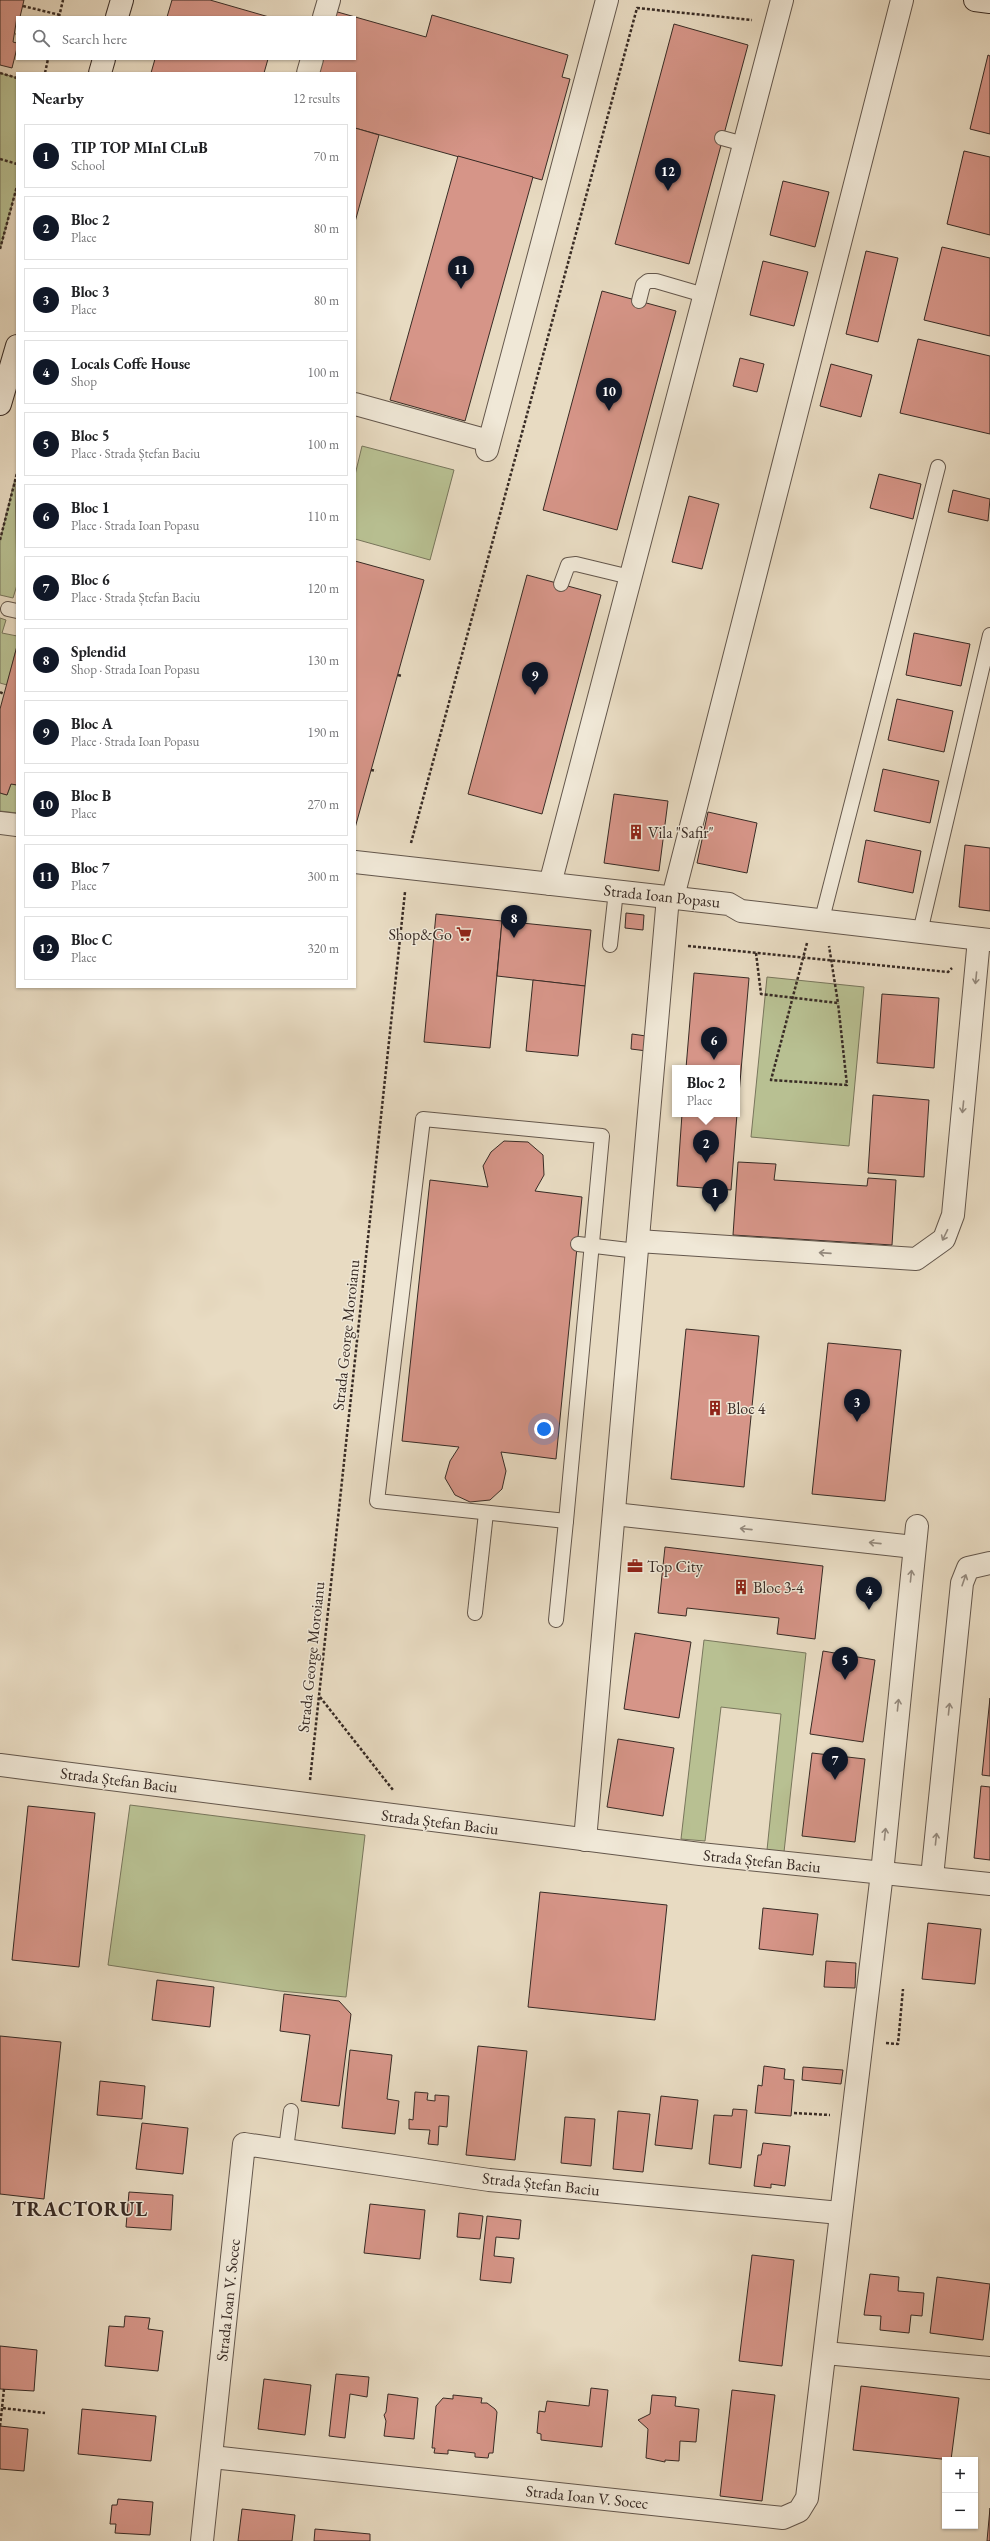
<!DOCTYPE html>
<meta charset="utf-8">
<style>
:root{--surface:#fff;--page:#f2f2f2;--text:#202124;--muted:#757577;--line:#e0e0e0;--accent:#111827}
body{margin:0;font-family:"EB Garamond",serif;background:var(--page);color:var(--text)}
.controls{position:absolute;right:12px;bottom:12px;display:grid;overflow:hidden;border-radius:0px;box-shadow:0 1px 3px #0004}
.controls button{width:36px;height:36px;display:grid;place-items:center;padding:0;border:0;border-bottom:1px solid var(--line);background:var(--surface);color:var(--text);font:20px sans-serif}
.you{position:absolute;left:544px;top:1429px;width:14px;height:14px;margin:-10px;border:3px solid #fff;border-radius:50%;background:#1a73e8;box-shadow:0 0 0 6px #1a73e833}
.badge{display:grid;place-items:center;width:26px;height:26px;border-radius:50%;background:var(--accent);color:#fff;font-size:13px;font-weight:700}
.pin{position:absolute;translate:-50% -33px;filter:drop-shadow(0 1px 2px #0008)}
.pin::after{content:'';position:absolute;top:21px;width:14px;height:12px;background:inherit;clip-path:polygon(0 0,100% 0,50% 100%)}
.popup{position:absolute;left:672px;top:1065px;width:68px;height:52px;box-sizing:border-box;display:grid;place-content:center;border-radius:0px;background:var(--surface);filter:drop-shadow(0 1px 3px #0005);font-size:13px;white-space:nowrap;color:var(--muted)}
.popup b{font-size:15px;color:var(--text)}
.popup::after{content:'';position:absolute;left:50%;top:100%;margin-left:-8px;border:8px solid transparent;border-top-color:var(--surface)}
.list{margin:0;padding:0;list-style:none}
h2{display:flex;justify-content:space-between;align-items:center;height:52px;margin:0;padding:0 16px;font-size:17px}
h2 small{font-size:13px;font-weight:400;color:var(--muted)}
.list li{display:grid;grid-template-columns:26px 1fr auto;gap:12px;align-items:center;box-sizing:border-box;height:64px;margin:0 8px 8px;padding:0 8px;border:1px solid var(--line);border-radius:0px}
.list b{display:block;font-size:15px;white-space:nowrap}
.list p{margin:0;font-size:13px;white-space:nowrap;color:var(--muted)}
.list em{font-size:13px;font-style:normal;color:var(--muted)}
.icon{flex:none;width:22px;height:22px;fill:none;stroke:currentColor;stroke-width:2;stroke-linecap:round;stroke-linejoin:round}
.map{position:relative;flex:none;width:990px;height:2541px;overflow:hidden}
.search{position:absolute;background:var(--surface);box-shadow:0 1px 3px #0004;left:16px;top:16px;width:340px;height:44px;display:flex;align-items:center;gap:10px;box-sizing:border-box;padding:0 14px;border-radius:0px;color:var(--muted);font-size:15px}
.panel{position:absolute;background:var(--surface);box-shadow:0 1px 3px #0004;left:16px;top:72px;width:340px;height:916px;border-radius:0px}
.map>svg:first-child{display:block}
.green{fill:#b8c092;stroke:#78765c}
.building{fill:#d69588;stroke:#382b25}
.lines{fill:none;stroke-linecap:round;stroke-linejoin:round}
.lane-casing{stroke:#64574c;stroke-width:16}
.street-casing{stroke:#64574c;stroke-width:24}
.secondary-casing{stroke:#382b25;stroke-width:24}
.path{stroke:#382b25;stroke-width:2.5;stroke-dasharray:3 2;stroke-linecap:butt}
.lane{stroke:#f0e8d7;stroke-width:14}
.street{stroke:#f0e8d7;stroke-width:22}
.secondary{stroke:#f0e8d7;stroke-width:22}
.oneway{stroke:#948a7e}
.labels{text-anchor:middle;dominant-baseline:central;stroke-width:3;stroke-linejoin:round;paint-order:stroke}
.poi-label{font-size:16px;fill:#382b25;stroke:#f0e8d7;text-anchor:start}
.street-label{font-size:16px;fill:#382b25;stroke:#f0e8d7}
.district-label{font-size:20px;font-weight:bold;letter-spacing:1px;fill:#382b25;stroke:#f0e8d7}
</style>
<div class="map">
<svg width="990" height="2541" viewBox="0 0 990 2541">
<rect width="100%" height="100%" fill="#e8dbc2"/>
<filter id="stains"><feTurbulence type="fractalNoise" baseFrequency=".005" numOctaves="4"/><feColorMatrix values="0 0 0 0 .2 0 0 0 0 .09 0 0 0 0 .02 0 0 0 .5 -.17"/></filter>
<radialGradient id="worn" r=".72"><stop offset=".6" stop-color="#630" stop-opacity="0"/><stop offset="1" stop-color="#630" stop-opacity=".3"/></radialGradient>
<g class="green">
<path d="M0,73L17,78V186L0,249Z"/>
<path d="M362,446L454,470L430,560L355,539V475Z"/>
<path d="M15,479L17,585L13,598L0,595V540Z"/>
<path d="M0,618L6,620L2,633L17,636V646L7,685L0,683Z"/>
<path d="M11,784L17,785V813L0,811V793L7,795Z"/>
<path d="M767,977L864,987L849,1146L751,1137Z"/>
<path d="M704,1640L806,1653L784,1852L767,1850L781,1714L721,1707L705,1841L681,1839Z"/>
<path d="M130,1805L365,1835L346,1997L280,1991L108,1965Z"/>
</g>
<g class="building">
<path d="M0,0H24L20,17H17L13,42L17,43V48L12,68L0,65Z"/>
<path d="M172,0H210L269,17H167Z"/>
<path d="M334,11L426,37L432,15L568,55L562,77L570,79L542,180L355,128V73H316L320,59H355V17H332Z"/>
<path d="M674,24L748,45L689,264L615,244Z"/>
<path d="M988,55L990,56V134L970,129Z"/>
<path d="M155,59H268L264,73H151Z"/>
<path d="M355,128L379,135L355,222Z"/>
<path d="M964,151L990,157V235L947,224Z"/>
<path d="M458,156L533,177L465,421L390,400Z"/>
<path d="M783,181L829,192L815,247L770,235Z"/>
<path d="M942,247L990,258V336L924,320Z"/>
<path d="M866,251L898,258L878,342L846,334Z"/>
<path d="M763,261L808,272L794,326L750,315Z"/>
<path d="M602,291L676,311L617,530L543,510Z"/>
<path d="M918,339L990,356V434L900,413Z"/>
<path d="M740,358L764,364L757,392L733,386Z"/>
<path d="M831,364L872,375L861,417L820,406Z"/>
<path d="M879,474L921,484L913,519L870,508Z"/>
<path d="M953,490L990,499L988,521L948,512Z"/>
<path d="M689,496L719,504L702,569L672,562Z"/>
<path d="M355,561L424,580L355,828Z"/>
<path d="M527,575L601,595L542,814L468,794Z"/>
<path d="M914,633L970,644L961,686L906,675Z"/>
<path d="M17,646V785L11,784L7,795L0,793V709Z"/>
<path d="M897,699L953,711L944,752L888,740Z"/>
<path d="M883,769L939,781L930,823L874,811Z"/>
<path d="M614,794L668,801L659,871L604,863Z"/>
<path d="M708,812L757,823L747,873L697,863Z"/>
<path d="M866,840L921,851L913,893L858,882Z"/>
<path d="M965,845L990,848V911L959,907Z"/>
<path d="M626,913L644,915L643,930L625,928Z"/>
<path d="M436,914L502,921L490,1048L424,1042Z"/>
<path d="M502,921L591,930L585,986L497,976Z"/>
<path d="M694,973L749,978L739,1094H737V1068H686Z"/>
<path d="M533,980L585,986L578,1056L526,1051Z"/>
<path d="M882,994L939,998L934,1068L877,1063Z"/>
<path d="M632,1034L646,1036L647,1051L631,1049Z"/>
<path d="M873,1095L929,1100L924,1177L868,1173Z"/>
<path d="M682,1114H737L731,1190L677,1186Z"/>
<path d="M504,1141L528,1142L543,1155L544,1175L535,1191L582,1197L556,1459L501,1452L506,1471L502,1489L490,1500L470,1502L455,1495L445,1478L450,1461L459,1447L402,1441L430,1180L488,1187L483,1166L491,1152Z"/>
<path d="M738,1162L776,1164L774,1180L867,1186L868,1178L896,1180L892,1245L733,1235Z"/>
<path d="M686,1329L759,1336L744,1487L671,1479Z"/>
<path d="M828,1343L901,1350L885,1501L812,1494Z"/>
<path d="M665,1547L823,1566L815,1639L777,1634L779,1618L687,1608L686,1616L658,1613Z"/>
<path d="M635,1633L691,1642L679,1718L624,1709Z"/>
<path d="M823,1651L875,1660L863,1742L810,1734Z"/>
<path d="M990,1698V1776L982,1775Z"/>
<path d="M618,1739L674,1748L663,1816L607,1807Z"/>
<path d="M812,1753L865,1759L855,1842L802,1836Z"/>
<path d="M981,1786L990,1787V1860L974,1858Z"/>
<path d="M28,1806L95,1813L79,1967L12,1960Z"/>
<path d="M540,1892L667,1905L655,2020L528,2007Z"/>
<path d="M763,1908L818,1914L813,1955L759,1949Z"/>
<path d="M928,1923L981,1929L975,1984L922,1979Z"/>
<path d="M826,1961L856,1963L855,1988L824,1987Z"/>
<path d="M157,1980L214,1987L210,2027L152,2020Z"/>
<path d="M284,1994L339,2001L351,2014L339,2106L301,2101L310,2035L280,2031Z"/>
<path d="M0,2036L61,2042L44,2199L0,2194Z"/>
<path d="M478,2046L527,2051L515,2160L466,2155Z"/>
<path d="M350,2050L392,2055L387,2099L399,2101L395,2134L342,2128Z"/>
<path d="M764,2066L785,2069L784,2079L794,2080L791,2116L755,2113L758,2085L762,2086Z"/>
<path d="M803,2067L843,2070L841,2084L802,2080Z"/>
<path d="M100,2081L145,2086L142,2119L97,2115Z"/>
<path d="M415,2092L428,2093L427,2100L435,2101V2095L449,2096L447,2127L439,2126L438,2145L428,2144L430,2130L409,2129V2119L413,2120Z"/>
<path d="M661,2096L698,2100L692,2149L655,2145Z"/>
<path d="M733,2109L747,2110L741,2168L709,2164L714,2115L732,2116Z"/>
<path d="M618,2111L650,2114L643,2172L613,2169Z"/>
<path d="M565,2117L595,2119L591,2166L561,2163Z"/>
<path d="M142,2123L188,2128L183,2174L136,2169Z"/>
<path d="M763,2143L790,2146L785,2186L771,2184V2188L754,2186L758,2155H761Z"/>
<path d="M129,2192L173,2195L171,2230L126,2227Z"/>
<path d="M370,2204L425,2210L420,2259L364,2253Z"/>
<path d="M459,2213L483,2216L480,2239L457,2237Z"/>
<path d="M487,2216L521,2220L519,2239L496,2237L494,2256L514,2258L511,2283L480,2280Z"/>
<path d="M752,2255L794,2260L782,2366L739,2361Z"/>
<path d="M870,2274L899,2277L898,2291L924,2293L922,2316L911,2315L909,2333L880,2330L881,2316L864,2315Z"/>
<path d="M937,2277L990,2284L983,2340L930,2333Z"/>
<path d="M125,2316L150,2318L148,2329L163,2331L158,2371L105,2366L109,2326L124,2327Z"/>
<path d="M0,2346L37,2350L34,2391L0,2389Z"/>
<path d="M336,2374L369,2377L367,2397L350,2394L345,2438L329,2436Z"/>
<path d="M264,2379L311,2385L305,2435L258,2429Z"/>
<path d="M861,2386L959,2398L951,2460L853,2450Z"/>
<path d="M591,2388L608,2390L602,2447L541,2440V2434L537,2433L539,2411L545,2412L547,2401L589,2406Z"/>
<path d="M732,2390L775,2395L762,2501L720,2496Z"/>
<path d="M388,2394L418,2398L414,2439L384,2436L386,2421L384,2415L386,2412Z"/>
<path d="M453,2395L482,2398L481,2403H487L495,2409L497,2412L493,2453H489L488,2458L475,2457V2453L448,2450V2454L434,2453L435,2448H432L436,2406L443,2398L453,2399Z"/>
<path d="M652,2395L676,2397L675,2406L699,2409L696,2442L680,2441L679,2461L665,2460V2462L646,2458L648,2429L638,2420L650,2414Z"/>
<path d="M82,2409L156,2416L151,2461L78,2454Z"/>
<path d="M0,2426L28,2429L24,2471L0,2469Z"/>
<path d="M118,2499L153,2502L150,2535L115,2533L116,2524H110L112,2505H117Z"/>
<path d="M990,2508V2541H987Z"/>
<path d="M242,2509L295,2515L292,2541H238Z"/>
<path d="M315,2529L370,2534V2541H314Z"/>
</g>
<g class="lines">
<defs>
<g id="lane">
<path d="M722,138L744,144"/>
<path d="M639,301L643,285L648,281H656L704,295"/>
<path d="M561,584L568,565L576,564L630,577"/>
<path d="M8,609L17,611"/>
<path d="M822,919L938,467"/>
<path d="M920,932L990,635"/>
<path d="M610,945L616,891"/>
<path d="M423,1119L602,1136L566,1521L377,1501Z"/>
<path d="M578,1244L637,1251"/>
<path d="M475,1613L486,1513"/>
<path d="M556,1620L566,1521"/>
<path d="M286,2149L291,2111"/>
</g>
<g id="street">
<path d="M324,17L329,0"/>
<path d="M308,73L312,59"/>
<path d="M355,404L489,441"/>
<path d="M487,450L607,0"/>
<path d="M0,823L17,825"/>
<path d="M355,862L729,904L741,911L990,940"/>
<path d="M550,884L782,0"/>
<path d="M673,897L902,0"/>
<path d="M638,1241L916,1259L944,1239L953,1215L979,939"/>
<path d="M614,1514L914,1547"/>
<path d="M0,1765L700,1854L990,1884"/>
<path d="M585,1840L668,897"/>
<path d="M932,1877L962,1583L968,1568L990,1563"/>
<path d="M825,2353L990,2368"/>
<path d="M212,2457L783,2518L799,2511L807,2498L882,1873L917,1526"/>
<path d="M202,2541L244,2144L489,2180L840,2213"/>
</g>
<g id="secondary">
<path d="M975,0L990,2"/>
<path d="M117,17L122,0"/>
<path d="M100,73L104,59"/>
<path d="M0,404L17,346"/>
</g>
</defs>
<use href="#lane" class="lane-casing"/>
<use href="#street" class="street-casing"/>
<use href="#secondary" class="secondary-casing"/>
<g class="path">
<path d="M23,6L60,15"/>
<path d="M59,17L63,0"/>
<path d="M16,33L17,34"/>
<path d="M0,73L17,78"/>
<path d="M45,73L48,59"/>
<path d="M0,159L17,164"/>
<path d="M0,249L17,186"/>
<path d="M0,540L17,473"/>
<path d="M398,675L402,676"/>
<path d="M0,692L4,694"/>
<path d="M371,770L376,771"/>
<path d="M411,843L637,8L752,20"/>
<path d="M807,943L771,1080L847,1085L838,1003"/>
<path d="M688,946L948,972L952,968"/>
<path d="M756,953L761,994L838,1003L829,946"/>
<path d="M320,1697L393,1790"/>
<path d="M310,1780L405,892"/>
<path d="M886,2043L898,2044L903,1989"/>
<path d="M794,2113L830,2115"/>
<path d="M4,2389L2,2408L45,2413"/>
<path d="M0,2426L2,2408"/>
</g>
<use href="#lane" class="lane"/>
<use href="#street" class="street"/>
<use href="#secondary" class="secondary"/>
</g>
<defs><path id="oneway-shaft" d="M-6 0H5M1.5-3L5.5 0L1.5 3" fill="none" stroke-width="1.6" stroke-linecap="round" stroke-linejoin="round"/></defs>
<g class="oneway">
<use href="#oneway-shaft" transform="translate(976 978) rotate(96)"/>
<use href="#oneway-shaft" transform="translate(963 1107) rotate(96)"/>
<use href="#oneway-shaft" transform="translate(945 1235) rotate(116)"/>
<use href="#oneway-shaft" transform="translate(825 1253) rotate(-176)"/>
<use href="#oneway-shaft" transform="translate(746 1529) rotate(-174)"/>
<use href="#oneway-shaft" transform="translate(875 1543) rotate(-174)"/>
<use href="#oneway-shaft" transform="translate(911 1576) rotate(-84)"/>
<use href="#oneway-shaft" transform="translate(964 1580) rotate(-71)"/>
<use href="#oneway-shaft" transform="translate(898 1705) rotate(-84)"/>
<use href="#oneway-shaft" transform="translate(949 1709) rotate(-84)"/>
<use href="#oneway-shaft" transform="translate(885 1834) rotate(-84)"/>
<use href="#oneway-shaft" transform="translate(936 1839) rotate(-84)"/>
</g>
<defs>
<symbol id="building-bare" viewBox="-9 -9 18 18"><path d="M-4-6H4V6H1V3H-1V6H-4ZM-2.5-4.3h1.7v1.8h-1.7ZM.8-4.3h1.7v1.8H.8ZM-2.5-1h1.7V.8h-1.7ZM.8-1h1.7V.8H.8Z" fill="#8f2418" stroke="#f0e8d7" stroke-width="2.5" paint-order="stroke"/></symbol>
<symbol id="supermarket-bare" viewBox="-9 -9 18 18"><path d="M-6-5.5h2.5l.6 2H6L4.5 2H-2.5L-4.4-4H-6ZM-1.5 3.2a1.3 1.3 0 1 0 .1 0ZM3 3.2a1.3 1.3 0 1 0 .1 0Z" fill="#8f2418" stroke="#f0e8d7" stroke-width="2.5" paint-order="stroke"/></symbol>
<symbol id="office-bare" viewBox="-9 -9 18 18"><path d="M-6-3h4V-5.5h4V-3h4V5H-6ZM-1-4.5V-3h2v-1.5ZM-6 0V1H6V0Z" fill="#8f2418" stroke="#f0e8d7" stroke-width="2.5" paint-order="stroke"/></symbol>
</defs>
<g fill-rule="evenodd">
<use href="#building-bare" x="625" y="821" width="22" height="22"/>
<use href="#supermarket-bare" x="453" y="923" width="22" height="22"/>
<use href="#building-bare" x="704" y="1397" width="22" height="22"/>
<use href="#office-bare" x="624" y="1555" width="22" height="22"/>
<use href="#building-bare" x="730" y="1576" width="22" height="22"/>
</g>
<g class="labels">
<g class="poi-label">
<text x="648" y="832">Vila "Safir"</text>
<text x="452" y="934" text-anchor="end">Shop&amp;Go</text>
<text x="727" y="1408">Bloc 4</text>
<text x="647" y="1566">Top City</text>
<text x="753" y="1587">Bloc 3-4</text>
</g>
<g class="street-label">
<text transform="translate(662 896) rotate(6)">Strada Ioan Popasu</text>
<text transform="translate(346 1335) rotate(-84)">Strada George Moroianu</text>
<text transform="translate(311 1657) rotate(-84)">Strada George Moroianu</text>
<text transform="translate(119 1780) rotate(7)">Strada Ștefan Baciu</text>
<text transform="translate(440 1822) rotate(7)">Strada Ștefan Baciu</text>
<text transform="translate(762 1861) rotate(6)">Strada Ștefan Baciu</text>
<text transform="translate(541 2184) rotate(6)">Strada Ștefan Baciu</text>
<text transform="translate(228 2300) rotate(-84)">Strada Ioan V. Socec</text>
<text transform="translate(587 2497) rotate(6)">Strada Ioan V. Socec</text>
</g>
<g class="district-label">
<text x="80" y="2209">TRACTORUL</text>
</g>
</g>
<rect width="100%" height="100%" filter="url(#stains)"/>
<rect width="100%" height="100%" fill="url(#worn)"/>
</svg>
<div class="controls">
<button>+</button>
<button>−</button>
</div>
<div class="you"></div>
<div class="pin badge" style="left:715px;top:1212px">1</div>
<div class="pin badge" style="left:706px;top:1163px">2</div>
<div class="popup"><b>Bloc 2</b>Place</div>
<div class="pin badge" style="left:857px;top:1422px">3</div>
<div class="pin badge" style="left:869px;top:1610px">4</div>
<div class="pin badge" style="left:845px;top:1680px">5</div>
<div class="pin badge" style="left:714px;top:1060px">6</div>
<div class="pin badge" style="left:835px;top:1780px">7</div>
<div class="pin badge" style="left:514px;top:938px">8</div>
<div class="pin badge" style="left:535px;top:695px">9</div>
<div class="pin badge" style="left:609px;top:411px">10</div>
<div class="pin badge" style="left:461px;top:289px">11</div>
<div class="pin badge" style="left:668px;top:191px">12</div>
<div class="search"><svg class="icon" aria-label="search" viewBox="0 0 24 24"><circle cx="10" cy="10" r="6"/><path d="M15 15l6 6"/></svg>Search here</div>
<section class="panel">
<h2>Nearby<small>12 results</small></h2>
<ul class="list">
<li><span class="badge">1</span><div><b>TIP TOP MInI CLuB</b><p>School</p></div><em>70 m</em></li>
<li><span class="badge">2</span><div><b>Bloc 2</b><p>Place</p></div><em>80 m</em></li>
<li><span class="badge">3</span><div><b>Bloc 3</b><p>Place</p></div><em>80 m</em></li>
<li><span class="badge">4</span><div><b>Locals Coffe House</b><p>Shop</p></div><em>100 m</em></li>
<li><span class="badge">5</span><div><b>Bloc 5</b><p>Place · Strada Ștefan Baciu</p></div><em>100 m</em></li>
<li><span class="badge">6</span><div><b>Bloc 1</b><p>Place · Strada Ioan Popasu</p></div><em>110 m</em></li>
<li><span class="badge">7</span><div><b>Bloc 6</b><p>Place · Strada Ștefan Baciu</p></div><em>120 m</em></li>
<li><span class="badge">8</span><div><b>Splendid</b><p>Shop · Strada Ioan Popasu</p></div><em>130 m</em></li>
<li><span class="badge">9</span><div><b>Bloc A</b><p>Place · Strada Ioan Popasu</p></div><em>190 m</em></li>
<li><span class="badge">10</span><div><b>Bloc B</b><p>Place</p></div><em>270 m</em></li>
<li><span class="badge">11</span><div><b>Bloc 7</b><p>Place</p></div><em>300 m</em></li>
<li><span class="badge">12</span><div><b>Bloc C</b><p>Place</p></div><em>320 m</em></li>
</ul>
</section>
</div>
